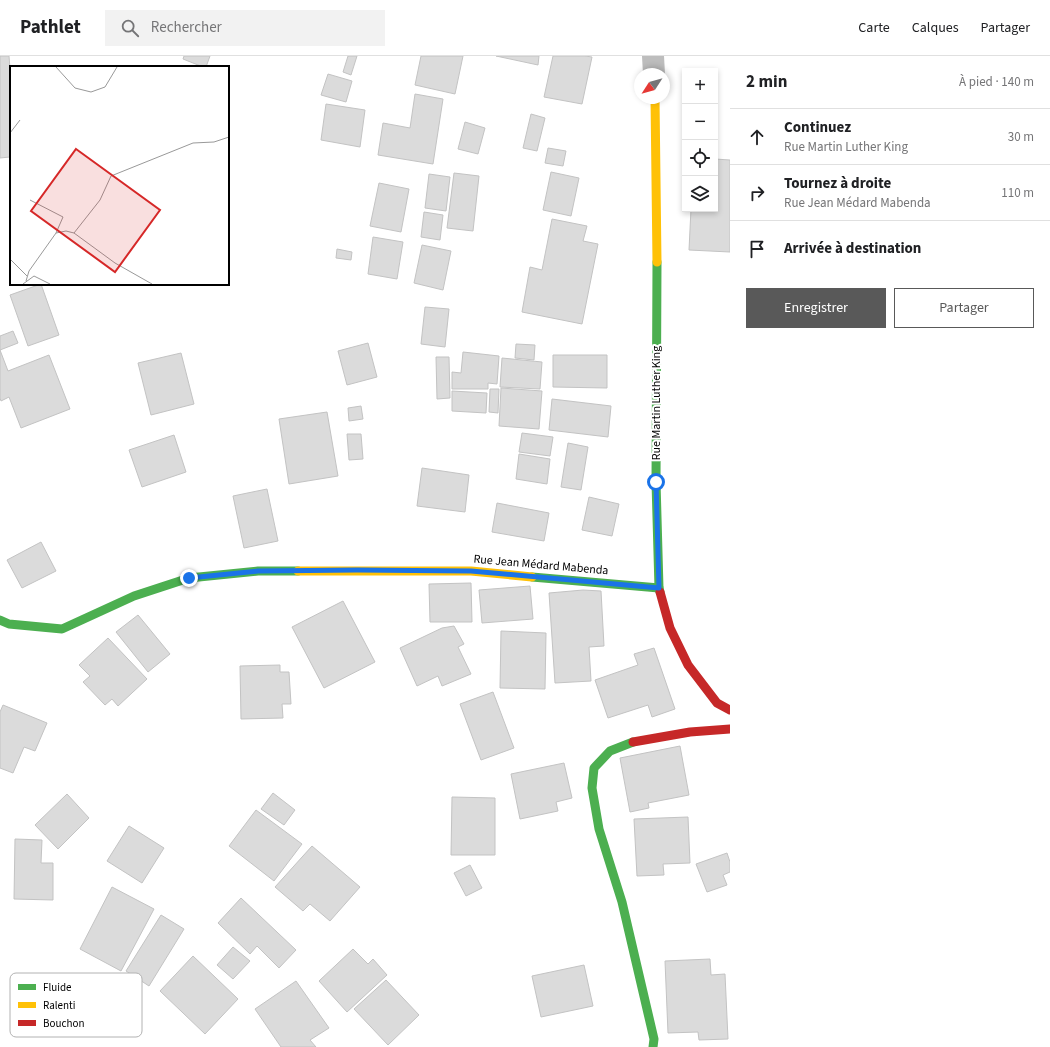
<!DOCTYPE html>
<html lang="fr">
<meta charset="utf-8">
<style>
:root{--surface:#fff;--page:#f2f2f2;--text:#202124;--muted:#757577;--line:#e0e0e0;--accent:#595959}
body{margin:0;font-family:"Source Sans 3",sans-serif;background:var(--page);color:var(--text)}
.controls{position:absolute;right:12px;top:12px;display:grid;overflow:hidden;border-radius:0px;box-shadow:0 2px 6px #0003}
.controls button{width:36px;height:36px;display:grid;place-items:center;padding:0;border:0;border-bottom:1px solid var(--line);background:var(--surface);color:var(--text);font:20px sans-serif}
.compass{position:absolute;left:634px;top:12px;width:36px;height:36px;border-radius:50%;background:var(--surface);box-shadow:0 2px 6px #0003;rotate:234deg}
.stop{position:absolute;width:12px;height:12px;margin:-9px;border:3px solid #1a73e8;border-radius:50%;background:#fff}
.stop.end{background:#1a73e8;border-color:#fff;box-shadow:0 1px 4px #0008}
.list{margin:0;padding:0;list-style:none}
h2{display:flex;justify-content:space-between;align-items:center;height:52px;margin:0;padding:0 16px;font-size:17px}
h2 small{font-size:13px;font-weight:400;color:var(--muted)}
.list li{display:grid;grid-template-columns:26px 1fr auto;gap:12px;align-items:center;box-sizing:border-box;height:56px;padding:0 16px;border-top:1px solid var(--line)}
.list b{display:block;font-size:15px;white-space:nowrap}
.list p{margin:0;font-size:13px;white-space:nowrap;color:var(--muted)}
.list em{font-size:13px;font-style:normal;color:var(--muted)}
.actions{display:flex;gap:8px;padding:12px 16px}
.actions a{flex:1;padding:9px 0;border:1px solid var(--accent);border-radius:0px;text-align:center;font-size:14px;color:var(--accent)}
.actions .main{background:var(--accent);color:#fff}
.icon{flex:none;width:22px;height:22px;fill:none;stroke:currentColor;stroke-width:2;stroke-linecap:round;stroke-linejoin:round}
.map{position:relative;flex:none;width:730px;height:991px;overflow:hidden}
header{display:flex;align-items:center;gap:24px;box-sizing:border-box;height:56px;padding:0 20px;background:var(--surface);border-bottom:1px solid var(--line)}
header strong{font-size:19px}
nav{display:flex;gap:22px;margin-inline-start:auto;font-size:14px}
.search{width:280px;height:36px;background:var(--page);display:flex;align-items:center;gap:10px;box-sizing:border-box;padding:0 14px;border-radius:0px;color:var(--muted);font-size:15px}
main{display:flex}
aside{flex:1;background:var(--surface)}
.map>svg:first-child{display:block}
.building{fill:#dbdbdb;stroke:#c3c3c3}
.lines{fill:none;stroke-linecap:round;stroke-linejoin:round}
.street{stroke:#bdbdbd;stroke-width:22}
.fast{stroke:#4caf50;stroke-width:9}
.slow{stroke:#ffc107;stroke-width:9}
.jam{stroke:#c62828;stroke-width:9}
.route{stroke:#1a73e8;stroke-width:5}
.labels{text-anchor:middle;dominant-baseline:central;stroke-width:4;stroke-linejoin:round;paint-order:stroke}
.street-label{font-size:12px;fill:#000;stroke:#fff}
.inset-road{fill:none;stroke:#999;stroke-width:1}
.view{fill:#d62828;fill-opacity:0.15;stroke:#d62828;stroke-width:2}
.inset-edge{fill:none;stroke:#000;stroke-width:2}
.key{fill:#fff;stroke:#b2b2b2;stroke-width:1}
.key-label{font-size:11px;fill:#000}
</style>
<header>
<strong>Pathlet</strong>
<div class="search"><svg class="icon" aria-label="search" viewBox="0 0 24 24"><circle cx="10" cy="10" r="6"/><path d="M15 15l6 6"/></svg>Rechercher</div>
<nav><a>Carte</a><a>Calques</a><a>Partager</a></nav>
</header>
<main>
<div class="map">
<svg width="730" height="991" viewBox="0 0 730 991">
<rect width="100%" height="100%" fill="#fff"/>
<g class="building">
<path d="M0,0H9L11,25V96H10V101L0,102Z"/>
<path d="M184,0H210L206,11H203L183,3Z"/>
<path d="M348,0H357L351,19L343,16Z"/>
<path d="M421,0H463L455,38L415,29Z"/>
<path d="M496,0H539L538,9Z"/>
<path d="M553,0H585L592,1L582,48L544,41Z"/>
<path d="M328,18L352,25L346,46L321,39Z"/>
<path d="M415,38L443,43L433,108L378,99L383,67L410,72Z"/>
<path d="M326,48L365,54L360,91L321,84Z"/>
<path d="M531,58L545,62L537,95L523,92Z"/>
<path d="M465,66L485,72L478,98L458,93Z"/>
<path d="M548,92L566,95L563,110L545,107Z"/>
<path d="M715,103L730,104V196L689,194L691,153H715Z"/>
<path d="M551,116L579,122L571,160L543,154Z"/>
<path d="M454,117L479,120L473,175L447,172Z"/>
<path d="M429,118L450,121L446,155L425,152Z"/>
<path d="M379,127L409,133L401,176L370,170Z"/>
<path d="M424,156L443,159L440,184L421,181Z"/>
<path d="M552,163L587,170L583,185L598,188L582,268L522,256L530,211L542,214Z"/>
<path d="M373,181L403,186L397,223L368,218Z"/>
<path d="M422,189L451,195L443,234L414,227Z"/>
<path d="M337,193L352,196L351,204L336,202Z"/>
<path d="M41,228L59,279L28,290L10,239Z"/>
<path d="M425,251L449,253L445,291L421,288Z"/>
<path d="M13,275L18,287L0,294L8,315L49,299L70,353L21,372L9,341L1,345L0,342V280Z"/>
<path d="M368,287L377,321L347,329L338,295Z"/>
<path d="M516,288L535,289L534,304L515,302Z"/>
<path d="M463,296L499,300L497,328L488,327V333H452V316L461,317Z"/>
<path d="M181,297L194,348L151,359L138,307Z"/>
<path d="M553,299H607V332L553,331Z"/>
<path d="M436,301H449L450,342L437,343Z"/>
<path d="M502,302L542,306L540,333L500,331Z"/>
<path d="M501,332L542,335L539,373L499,370Z"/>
<path d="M490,333H499L498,357L489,356Z"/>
<path d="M452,335L487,337L486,357L452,355Z"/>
<path d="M552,343L611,350L608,381L549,374Z"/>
<path d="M361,350L363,363L349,365L348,352Z"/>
<path d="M327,356L338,420L289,428L279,363Z"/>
<path d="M522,377L553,381L550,400L519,396Z"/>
<path d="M347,378H361L363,403L349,404Z"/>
<path d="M174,379L186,416L142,431L129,394Z"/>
<path d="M568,387L588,391L581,434L561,431Z"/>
<path d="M519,398L550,403L547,428L516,423Z"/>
<path d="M422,412L469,419L465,456L417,450Z"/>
<path d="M267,433L278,485L244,492L233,440Z"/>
<path d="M589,441L619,448L612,480L582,474Z"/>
<path d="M497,447L549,457L544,485L492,476Z"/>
<path d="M41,486L56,515L22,532L7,504Z"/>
<path d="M471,527L472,566H430L429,528Z"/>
<path d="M530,530L533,563L482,567L479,534Z"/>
<path d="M583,534L601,535L604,590L589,591L591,625L555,627L549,537Z"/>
<path d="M343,545L375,606L324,632L292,571Z"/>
<path d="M138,559L170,598L148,616L116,576Z"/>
<path d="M454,570L464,588L458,591L471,618L442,630L438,620L417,630L400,592L442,572Z"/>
<path d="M501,575L546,577L545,633L500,632Z"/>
<path d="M108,582L147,623L118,650L112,643L105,649L83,626L90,620L79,609Z"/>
<path d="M654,592L675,653L652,661L648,649L608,662L595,624L638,609L634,598Z"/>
<path d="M280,609V616H289L291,648H282L283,662L241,663L240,610Z"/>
<path d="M493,636L514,692L481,704L460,648Z"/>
<path d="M3,649L47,667L35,695L24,691L13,717L0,712V656Z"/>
<path d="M680,690L689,739L648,747L649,752L630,756L620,702Z"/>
<path d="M564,707L572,742L556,746L558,755L520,763L511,718Z"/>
<path d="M273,737L295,754L284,769L261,753Z"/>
<path d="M67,738L89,762L58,793L35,769Z"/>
<path d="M452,741L495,742V799H451Z"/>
<path d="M256,754L302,788L274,825L229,790Z"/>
<path d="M688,761L690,807L663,808L664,819L637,820L634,763Z"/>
<path d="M129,770L164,792L142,827L107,805Z"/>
<path d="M15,783L42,784L41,807H53V844L14,843Z"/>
<path d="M312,790L360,831L330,865L310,848L303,855L275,831Z"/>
<path d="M727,797L730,806V816L723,819L727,829L707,836L696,808Z"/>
<path d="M470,809L482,832L466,840L454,817Z"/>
<path d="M112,831L154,853L121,915L80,893Z"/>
<path d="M241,842L296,894L279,912L257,890L250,898L218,867Z"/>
<path d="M161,859L184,873L149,930L126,915Z"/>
<path d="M233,891L250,905L233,923L217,909Z"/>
<path d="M353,893L368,908L373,903L387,919L347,956L319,925Z"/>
<path d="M193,900L238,943L205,978L160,935Z"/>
<path d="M710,903L711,919L725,918L728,983L699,984L698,976L668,977L665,905Z"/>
<path d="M584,909L593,950L541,961L532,920Z"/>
<path d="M386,924L419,959L388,989L354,953Z"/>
<path d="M296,925L329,972L310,984L316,991H281L255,953Z"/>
</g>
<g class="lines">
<path class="street" d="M653,0L654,18"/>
<g class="fast">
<path d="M657,206L656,426L659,532L660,536"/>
<path d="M532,521L659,532"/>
<path d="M0,564L9,568L62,573L134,540L189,522L258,515H298"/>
<path d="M633,686L610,695L594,712L592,732L599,773L622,846L654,983L653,991"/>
</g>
<g class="slow">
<path d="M655,42L657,206"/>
<path d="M298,515H471L532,521"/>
</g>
<g class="jam">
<path d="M660,536L670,572L688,609L717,647L730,654"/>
<path d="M633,686L690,676L730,673"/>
</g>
</g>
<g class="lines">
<path class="route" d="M189,522L258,515L357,514L471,515L659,532L656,426"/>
</g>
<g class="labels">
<g class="street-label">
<text transform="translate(656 347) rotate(-90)">Rue Martin Luther King</text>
<text transform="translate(541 509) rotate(5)">Rue Jean Médard Mabenda</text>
</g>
</g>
<g transform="translate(10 10)">
<rect width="219" height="219" fill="#fff"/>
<path class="inset-road" d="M46,1L65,22L81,26L95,21L107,1M0,67L10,54M20,134L53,151L46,167M64,167L90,134L101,110L183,77L204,76L219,71M0,193L17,210M16,215L19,205L46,167L56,165L64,167L105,197L142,218M13,218L24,210L40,218"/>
<path class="view" d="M66,83L150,144L105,206L21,145Z"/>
<rect width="219" height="219" class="inset-edge"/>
</g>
<rect x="10" y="917" width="132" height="64" rx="6" class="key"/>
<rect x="18" y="928" width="18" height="6" fill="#4caf50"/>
<rect x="18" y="946" width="18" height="6" fill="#ffc107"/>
<rect x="18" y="964" width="18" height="6" fill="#c62828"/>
<g class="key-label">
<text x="43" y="935">Fluide</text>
<text x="43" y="953">Ralenti</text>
<text x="43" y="971">Bouchon</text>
</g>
</svg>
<div class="controls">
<button>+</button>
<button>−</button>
<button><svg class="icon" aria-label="locate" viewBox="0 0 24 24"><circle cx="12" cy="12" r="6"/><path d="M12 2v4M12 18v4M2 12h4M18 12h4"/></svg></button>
<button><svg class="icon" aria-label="layers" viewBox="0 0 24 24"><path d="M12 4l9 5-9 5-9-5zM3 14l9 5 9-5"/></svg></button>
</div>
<svg class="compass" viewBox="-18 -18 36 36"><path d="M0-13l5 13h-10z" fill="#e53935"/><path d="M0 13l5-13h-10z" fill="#757577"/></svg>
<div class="stop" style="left:656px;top:426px"></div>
<div class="stop end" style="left:189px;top:522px"></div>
</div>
<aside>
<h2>2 min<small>À pied · 140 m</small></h2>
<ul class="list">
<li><svg class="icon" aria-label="ahead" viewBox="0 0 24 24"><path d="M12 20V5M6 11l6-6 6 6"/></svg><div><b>Continuez</b><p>Rue Martin Luther King</p></div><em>30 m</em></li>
<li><svg class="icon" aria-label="right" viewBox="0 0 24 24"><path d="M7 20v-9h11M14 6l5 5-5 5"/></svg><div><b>Tournez à droite</b><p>Rue Jean Médard Mabenda</p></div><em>110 m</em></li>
<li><svg class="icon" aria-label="arrive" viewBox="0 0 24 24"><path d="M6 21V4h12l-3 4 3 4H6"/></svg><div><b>Arrivée à destination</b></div></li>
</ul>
<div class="actions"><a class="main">Enregistrer</a><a>Partager</a></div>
</aside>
</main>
